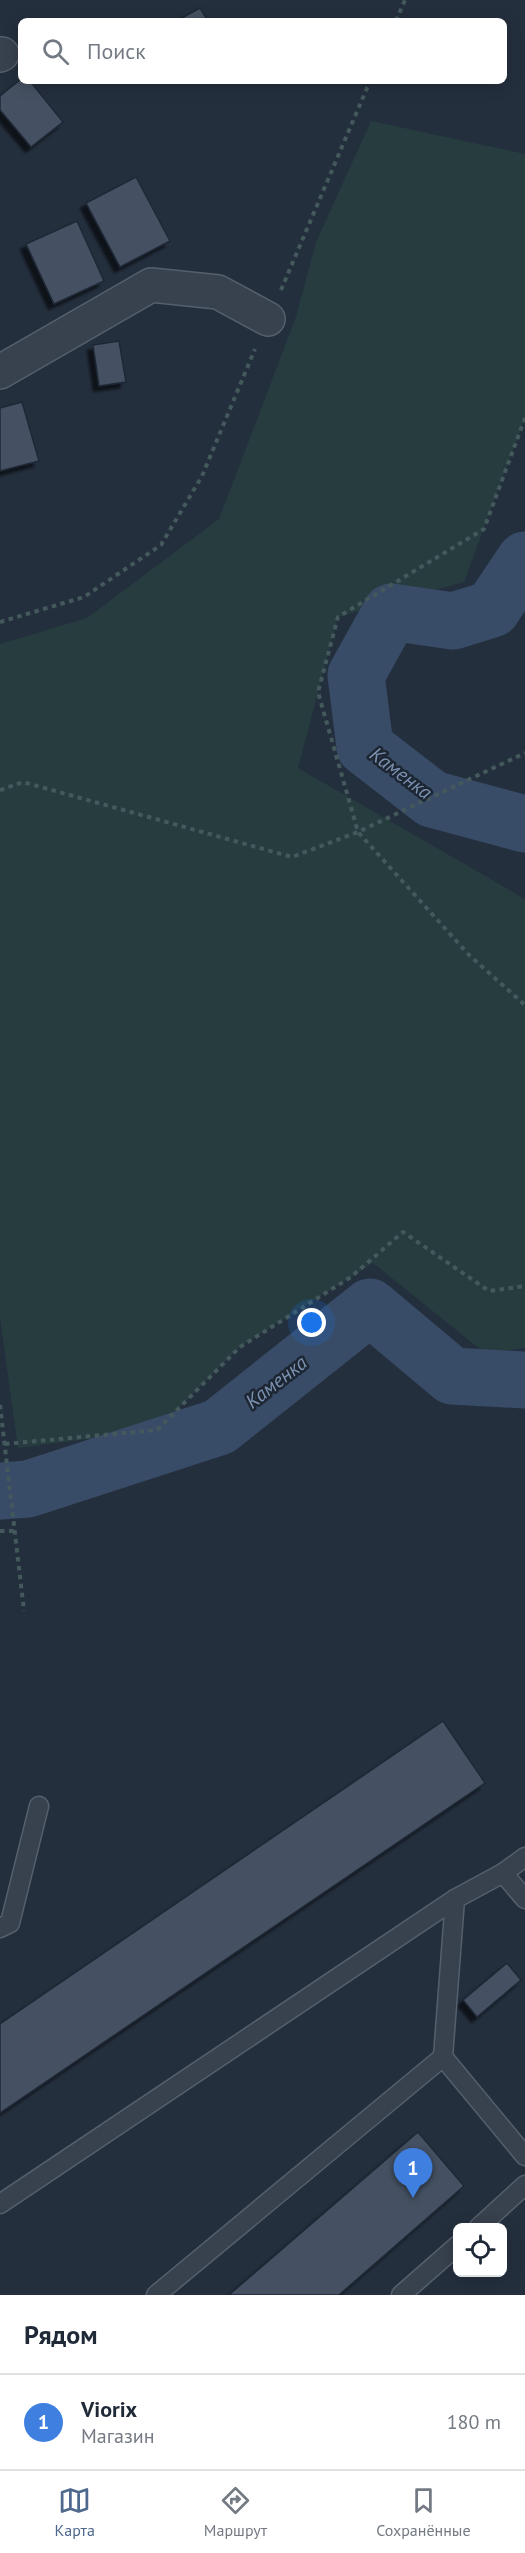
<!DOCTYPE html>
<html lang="ru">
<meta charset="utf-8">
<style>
:root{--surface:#fff;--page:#f2f2f3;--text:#1f2937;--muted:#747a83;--line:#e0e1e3;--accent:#4f688e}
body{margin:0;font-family:"PT Sans",sans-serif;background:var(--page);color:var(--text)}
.controls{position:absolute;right:18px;bottom:18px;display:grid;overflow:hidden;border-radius:9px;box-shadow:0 3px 15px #0003}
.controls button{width:54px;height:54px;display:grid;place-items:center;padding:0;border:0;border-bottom:2px solid var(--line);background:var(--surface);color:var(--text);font:30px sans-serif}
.you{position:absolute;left:312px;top:1323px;width:21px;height:21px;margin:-15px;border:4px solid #fff;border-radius:50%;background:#1a73e8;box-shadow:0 0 0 9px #1a73e833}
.badge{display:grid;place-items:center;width:39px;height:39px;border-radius:50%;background:var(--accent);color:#fff;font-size:20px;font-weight:700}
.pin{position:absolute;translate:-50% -50px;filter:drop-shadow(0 2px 3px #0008)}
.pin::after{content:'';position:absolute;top:32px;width:21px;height:18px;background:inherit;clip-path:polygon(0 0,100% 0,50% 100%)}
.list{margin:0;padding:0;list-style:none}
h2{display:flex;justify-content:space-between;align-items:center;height:78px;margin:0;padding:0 24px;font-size:26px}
h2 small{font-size:20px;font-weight:400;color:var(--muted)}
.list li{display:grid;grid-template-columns:39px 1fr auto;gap:18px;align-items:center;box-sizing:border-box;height:96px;padding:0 24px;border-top:2px solid var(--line)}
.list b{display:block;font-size:22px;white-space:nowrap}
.list p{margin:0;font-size:20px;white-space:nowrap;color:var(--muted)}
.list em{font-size:20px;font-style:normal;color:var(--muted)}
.icon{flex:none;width:33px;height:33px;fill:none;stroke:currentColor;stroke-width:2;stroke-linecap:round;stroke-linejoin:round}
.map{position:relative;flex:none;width:525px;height:2295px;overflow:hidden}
.search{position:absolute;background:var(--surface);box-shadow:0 3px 15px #0003;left:18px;right:18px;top:18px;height:66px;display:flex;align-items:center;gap:15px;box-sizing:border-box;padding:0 21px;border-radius:9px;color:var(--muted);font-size:22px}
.sheet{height:174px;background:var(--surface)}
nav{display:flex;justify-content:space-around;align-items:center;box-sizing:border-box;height:84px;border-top:2px solid var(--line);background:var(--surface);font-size:16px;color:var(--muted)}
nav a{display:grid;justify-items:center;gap:3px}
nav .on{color:var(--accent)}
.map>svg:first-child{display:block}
.green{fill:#263c3f}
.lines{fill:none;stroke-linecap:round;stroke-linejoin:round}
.river{stroke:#394c67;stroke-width:57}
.building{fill:#455162;stroke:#1f2835;stroke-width:1.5;filter:url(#shadow)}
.lane-casing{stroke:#565f6c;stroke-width:21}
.street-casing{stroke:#565f6c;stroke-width:36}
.path{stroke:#44595c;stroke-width:4;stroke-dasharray:4.5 4.5;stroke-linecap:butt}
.lane{stroke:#38414e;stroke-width:18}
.street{stroke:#38414e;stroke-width:33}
.labels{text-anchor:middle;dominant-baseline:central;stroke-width:5;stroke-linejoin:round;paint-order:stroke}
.water-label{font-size:20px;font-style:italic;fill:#7c92b1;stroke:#1d2633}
</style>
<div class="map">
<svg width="525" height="2295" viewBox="0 0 525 2295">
<defs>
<filter id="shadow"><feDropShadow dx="-5.5" dy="5.5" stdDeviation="1.5" flood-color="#0009"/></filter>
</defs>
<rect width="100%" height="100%" fill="#242f3e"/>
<path class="green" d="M371,121L525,154V418L464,582L338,617L298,768L525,899V1348L486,1354L373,1263L240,1347L157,1430L18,1448L0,1318V644L87,618L219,519L296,317L316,242Z"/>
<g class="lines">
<g class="river">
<path d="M525,560L492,609L453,621L391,612L356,675L365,747L432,799L525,824"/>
<path d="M0,1491L28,1489L219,1427L370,1307L452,1376L525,1380"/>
</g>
</g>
<g class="building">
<path d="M200,8L208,21H176Z"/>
<path d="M21,79V81H30L63,122L31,147L0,110V96Z"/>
<path d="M136,177L170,241L120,267L86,203Z"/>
<path d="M77,221L104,281L54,304L26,244Z"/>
<path d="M119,341L126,382L99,386L93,345Z"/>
<path d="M22,402L39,461L0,471V408Z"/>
<path d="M443,1721L485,1783L0,2113V2024Z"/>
<path d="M507,1963L521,1980L477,2017L463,2000Z"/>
<path d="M418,2132L464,2186L339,2295H229Z"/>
</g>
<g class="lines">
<defs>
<g id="lane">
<path d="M503,1873L525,1899"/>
<path d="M0,1928L10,1923L39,1806"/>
<path d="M443,2057L455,1899"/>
<path d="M0,2204L455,1899L503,1873L525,1857"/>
<path d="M478,2228L525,2185"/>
<path d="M156,2295L443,2057L525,2156"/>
<path d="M401,2295L458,2245"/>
</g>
<g id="street">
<path d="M0,55L2,54"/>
<path d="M0,372L151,285L218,292L268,319"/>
</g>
</defs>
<use href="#lane" class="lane-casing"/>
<use href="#street" class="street-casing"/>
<g class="path">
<path d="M396,21L405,0"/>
<path d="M281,290L370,81"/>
<path d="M525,418L484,529L338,617L318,692L358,832L469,955L525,1005"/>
<path d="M0,622L84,597L161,545L202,476L255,349"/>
<path d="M0,790L23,782L292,857L358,832L525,753"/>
<path d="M0,1405L24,1611"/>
<path d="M5,1444L157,1430L240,1347L351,1277L403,1232L489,1291L525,1286"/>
<path d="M0,1531H14"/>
</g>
<use href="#lane" class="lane"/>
<use href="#street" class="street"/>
</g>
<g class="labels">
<g class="water-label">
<text transform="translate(401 773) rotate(37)">Каменка</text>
<text transform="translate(276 1382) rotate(-38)">Каменка</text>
</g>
</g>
</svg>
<div class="controls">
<button><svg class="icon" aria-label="locate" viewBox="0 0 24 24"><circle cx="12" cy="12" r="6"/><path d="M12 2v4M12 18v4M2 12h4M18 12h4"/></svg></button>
</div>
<div class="you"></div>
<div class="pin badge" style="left:413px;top:2198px;background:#3f7fe0">1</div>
<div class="search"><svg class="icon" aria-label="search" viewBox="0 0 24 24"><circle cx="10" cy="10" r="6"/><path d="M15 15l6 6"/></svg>Поиск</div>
</div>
<section class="sheet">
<h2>Рядом<small></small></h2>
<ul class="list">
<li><span class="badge" style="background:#3f7fe0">1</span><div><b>Viorix</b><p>Магазин</p></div><em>180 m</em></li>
</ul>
</section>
<nav>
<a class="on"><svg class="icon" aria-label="map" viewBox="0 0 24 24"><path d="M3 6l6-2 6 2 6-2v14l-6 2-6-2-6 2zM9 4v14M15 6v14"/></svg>Карта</a>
<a><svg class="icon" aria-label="directions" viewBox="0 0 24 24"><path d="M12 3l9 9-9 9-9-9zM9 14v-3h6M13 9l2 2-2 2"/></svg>Маршрут</a>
<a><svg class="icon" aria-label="saved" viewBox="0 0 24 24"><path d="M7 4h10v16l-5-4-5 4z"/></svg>Сохранённые</a>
</nav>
